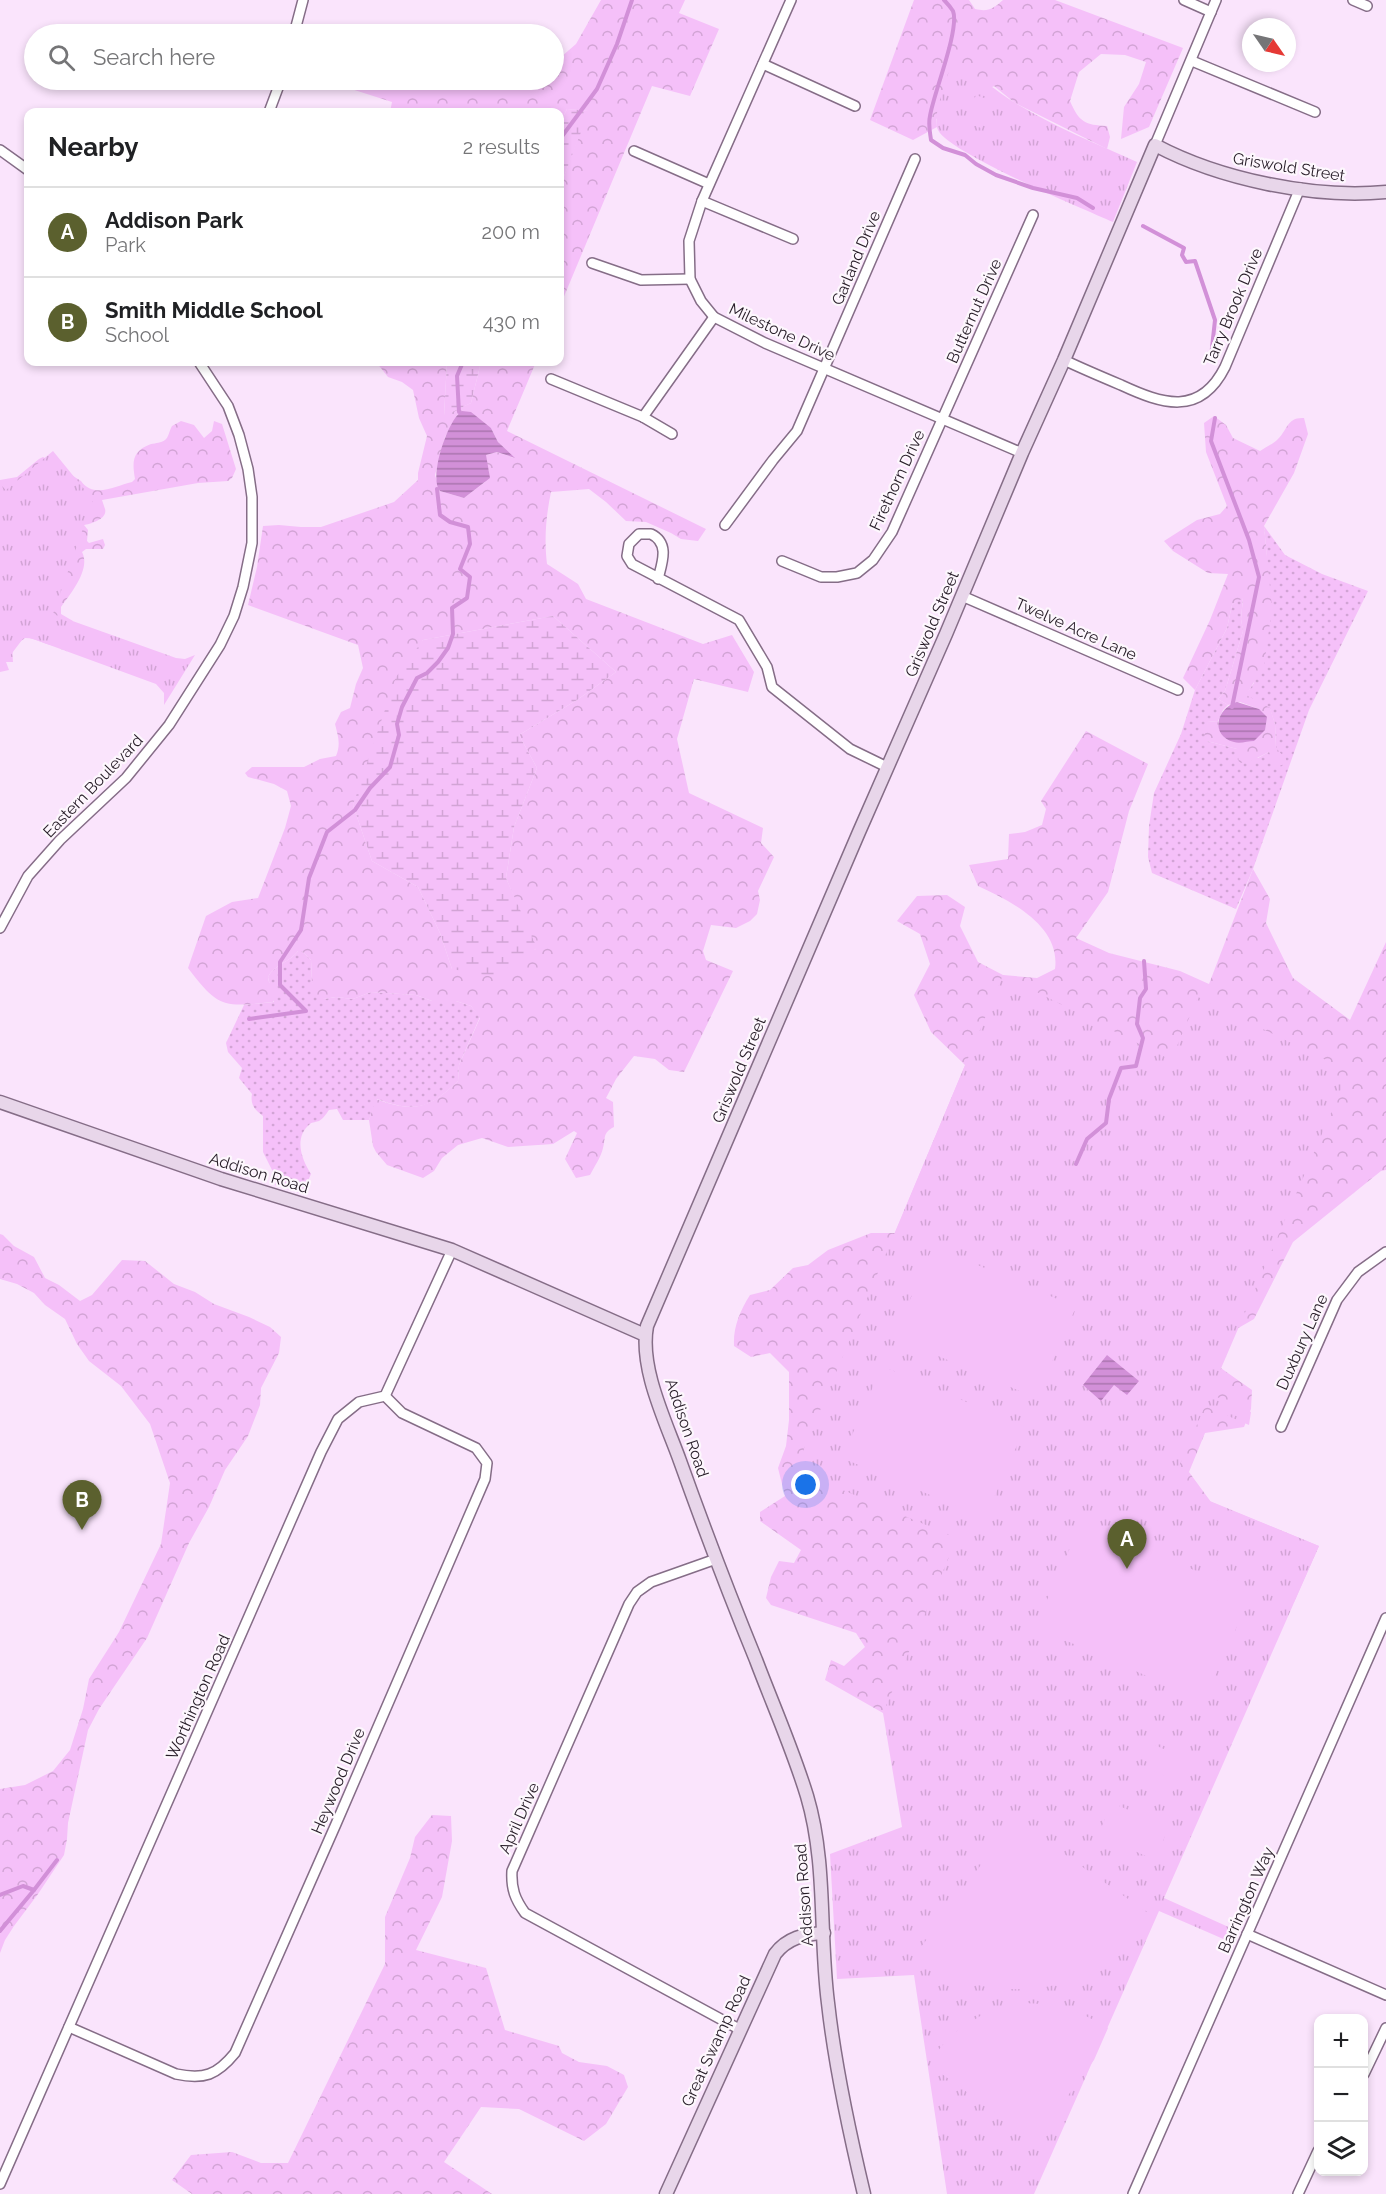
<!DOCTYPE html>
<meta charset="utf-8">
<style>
:root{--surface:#fff;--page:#f2f2f2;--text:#202124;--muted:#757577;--line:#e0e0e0;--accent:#5b602e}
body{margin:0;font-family:Raleway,sans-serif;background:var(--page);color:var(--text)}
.controls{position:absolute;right:18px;bottom:18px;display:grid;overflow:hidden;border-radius:12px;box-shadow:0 3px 9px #0003}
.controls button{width:54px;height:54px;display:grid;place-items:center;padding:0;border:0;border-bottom:2px solid var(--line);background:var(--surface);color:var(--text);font:30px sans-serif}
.compass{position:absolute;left:1242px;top:18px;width:54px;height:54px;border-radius:50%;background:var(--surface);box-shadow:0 3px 9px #0003;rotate:124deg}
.you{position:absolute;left:806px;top:1485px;width:21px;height:21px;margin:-15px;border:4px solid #fff;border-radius:50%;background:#1a73e8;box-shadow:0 0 0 9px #1a73e833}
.badge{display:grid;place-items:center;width:39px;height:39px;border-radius:50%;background:var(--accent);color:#fff;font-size:20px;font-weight:700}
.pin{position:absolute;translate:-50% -50px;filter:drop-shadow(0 2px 3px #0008)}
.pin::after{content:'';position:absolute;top:32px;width:21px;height:18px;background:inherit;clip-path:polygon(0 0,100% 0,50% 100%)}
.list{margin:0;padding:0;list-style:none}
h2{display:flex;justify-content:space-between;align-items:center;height:78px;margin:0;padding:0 24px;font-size:26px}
h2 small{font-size:20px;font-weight:400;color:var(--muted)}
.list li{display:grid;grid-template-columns:39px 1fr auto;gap:18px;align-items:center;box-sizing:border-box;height:90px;padding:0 24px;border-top:2px solid var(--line)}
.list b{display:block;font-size:22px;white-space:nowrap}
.list p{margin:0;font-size:20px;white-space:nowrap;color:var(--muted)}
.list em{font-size:20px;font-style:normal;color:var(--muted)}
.icon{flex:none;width:33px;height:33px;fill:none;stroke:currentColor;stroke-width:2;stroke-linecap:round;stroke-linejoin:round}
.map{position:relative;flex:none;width:1386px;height:2194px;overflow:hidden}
.search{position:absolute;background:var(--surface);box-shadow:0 3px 9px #0003;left:24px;top:24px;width:540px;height:66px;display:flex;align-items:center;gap:15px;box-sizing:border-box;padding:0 21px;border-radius:33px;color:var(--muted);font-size:22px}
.panel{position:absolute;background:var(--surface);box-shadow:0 3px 9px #0003;left:24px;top:108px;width:540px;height:258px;border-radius:12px}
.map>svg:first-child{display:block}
.grass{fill:url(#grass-dots)}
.forest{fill:url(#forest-crowns);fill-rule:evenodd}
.wetland{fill:url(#wetland-marsh)}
.park{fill:url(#park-tufts)}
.pitch{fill:#f5c0f9}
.water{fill:url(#water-rules)}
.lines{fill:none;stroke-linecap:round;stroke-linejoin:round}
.stream{stroke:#d290d8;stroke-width:4}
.street-casing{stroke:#856d87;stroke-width:12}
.secondary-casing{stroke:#856d87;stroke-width:15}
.street{stroke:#fff;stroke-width:9}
.secondary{stroke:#e8d6ea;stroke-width:12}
.labels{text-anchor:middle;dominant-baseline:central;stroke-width:4.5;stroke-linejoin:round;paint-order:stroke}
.street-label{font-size:16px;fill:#261c27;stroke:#fdf7fd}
</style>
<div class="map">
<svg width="1386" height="2194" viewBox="0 0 1386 2194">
<defs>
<pattern id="grass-dots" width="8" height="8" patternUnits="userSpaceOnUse" patternTransform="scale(1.5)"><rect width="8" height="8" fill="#f5c0f9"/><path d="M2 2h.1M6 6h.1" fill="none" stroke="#d2a4d5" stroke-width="1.8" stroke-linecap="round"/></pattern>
<pattern id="forest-crowns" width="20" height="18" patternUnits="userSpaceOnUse" patternTransform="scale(1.5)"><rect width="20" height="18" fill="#f5c0f9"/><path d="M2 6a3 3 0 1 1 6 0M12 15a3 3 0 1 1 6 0" fill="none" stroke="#d2a4d5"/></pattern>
<pattern id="wetland-marsh" width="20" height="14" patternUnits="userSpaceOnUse" patternTransform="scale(1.5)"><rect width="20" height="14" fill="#f5c0f9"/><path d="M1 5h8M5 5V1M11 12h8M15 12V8" fill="none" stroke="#d2a4d5"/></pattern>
<pattern id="park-tufts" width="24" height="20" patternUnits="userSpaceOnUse" patternTransform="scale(1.5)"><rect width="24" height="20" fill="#f5c0f9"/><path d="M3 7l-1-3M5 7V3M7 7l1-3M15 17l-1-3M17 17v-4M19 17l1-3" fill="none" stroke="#d2a4d5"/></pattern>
<pattern id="water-rules" width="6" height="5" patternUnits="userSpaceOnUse" patternTransform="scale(1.5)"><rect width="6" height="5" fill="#d290d8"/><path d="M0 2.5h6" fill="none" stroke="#aa75af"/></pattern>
</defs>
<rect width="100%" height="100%" fill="#fae4fc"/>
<g class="grass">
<path d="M1264,526L1285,555L1322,574L1368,591L1309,710L1253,869L1236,909L1152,873L1148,857L1149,826L1154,793L1181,734L1195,690L1227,628L1232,605L1243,597L1241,619L1243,631L1225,691L1218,699L1228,705L1223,710L1218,721L1208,722L1207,741L1237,749L1258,758L1276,748L1275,724L1270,709L1245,695L1254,683L1267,558Z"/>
<path d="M298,951H302L311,960L312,983L324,999L336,997L353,999L371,992L416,995L432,1001H456L471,1006L480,1017L459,1065L458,1081C429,1109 415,1113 377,1099L369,1120H343L337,1109L329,1110C326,1114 323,1119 319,1121C317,1122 312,1122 310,1124C293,1138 302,1160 311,1174L302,1194L275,1185V1176L263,1152V1116C255,1110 250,1105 252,1094L239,1078L242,1068L228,1052L226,1043L244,1005L274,1002L268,977C275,964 290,962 298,951Z"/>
</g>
<g class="forest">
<path d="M601,0H685L679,13L719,29L690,96L652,86L560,306V187L588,111L567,109L560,123V112H390L392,102L323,80H554V63L576,44Z"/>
<path d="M914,0H969L975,9C988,12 993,9 1003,0H1055L1183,48L1149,127L1121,139L1124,107L1139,84L1146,62L1125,55L1101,54L1079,72L1070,101C1079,122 1085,125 1107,126L1110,137L1107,149L1015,103L994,86L936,119L937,127L913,140L870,120Z"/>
<path d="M376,362H447L444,415L471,403L481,362H536L507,431L706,529L698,541L681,539L671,533L646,522L626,521L606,502L589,489L551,492C546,516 544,539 547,564L578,584L586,599L703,644L732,635L754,672L748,692L694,679L677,739L689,793L763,828L761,843L774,857L758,891L760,900L757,914L750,921L736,928L711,925L703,951L706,960L733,971L684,1072L669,1070L655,1059L634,1056L616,1079L606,1098L613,1102L614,1127C602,1133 606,1138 603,1148C601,1157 594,1167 590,1175L576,1178L565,1159L577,1133L574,1131L553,1144L508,1147L482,1138L458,1145L442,1158L434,1171L423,1178L387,1165L376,1152L373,1146L369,1120L376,1099C414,1113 429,1109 458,1081L459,1065L480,1018L471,1006L456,1001H432L416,995L371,992L353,999L336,997L324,999L315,996L312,983L311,960L302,951H298C290,962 275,964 268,977L269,982L278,993L273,1002C224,1007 219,1009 188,968L206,916L232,902L258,898L285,828L291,806L287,791L274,784L248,777L245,773L252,767H304L320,759L336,756C341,744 338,736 335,724L341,712L350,708L356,684L363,668L358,645L248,605L257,567L263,526L279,525L301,527H321L394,502L418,480V473L427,436L419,418L413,390L402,382L388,377ZM459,412L491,428L498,442L514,458L497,452L486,455V463L489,471L485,482L464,498L440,491L435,475L445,437ZM553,616L616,672L577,700L519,735L537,768L514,827L506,878L536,949L452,969L440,933L418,887L372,861L353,805L423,640Z"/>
<path d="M1214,416L1226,425L1233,438L1260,451C1266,447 1273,444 1278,439C1288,429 1287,417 1304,418L1308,434L1294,473L1264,526L1272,608L1264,666L1246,695L1270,708L1275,724L1276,748L1286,759L1284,764L1275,768L1269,752L1249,762L1239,763L1237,749L1207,741L1204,736L1208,722L1218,721C1221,744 1234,741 1254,741L1259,709L1240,702L1228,705L1218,699L1225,691L1243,631L1241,619L1243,598L1232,605L1227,628L1195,690L1183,678L1210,620L1228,574L1208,573L1173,551L1164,541L1197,520L1220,514L1227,506L1206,452L1204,423Z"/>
<path d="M181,421L194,425L204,438L212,431L214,421L222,424L236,469L232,478L228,481L198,483L102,500C103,503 104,506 105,509C108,519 90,524 84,525L88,530L87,541L89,543L103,539L105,545L103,549H86L82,552C91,569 71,593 61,607V614L73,621L58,646C46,646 37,638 25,638C12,648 12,647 13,662H6L9,670L0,672V480L17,477L39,459L43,457L81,481C94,499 115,486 132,482L135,479C132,461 132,451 151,444C156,443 161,443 165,440C169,437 169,431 172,426Z"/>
<path d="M1086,731L1148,764L1129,811L1108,892L1076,938L1109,953L1180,971L1209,984L1253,869L1270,899L1266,923L1293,978L1350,1020L1386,942V1170L1381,1171L1293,1242L1254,1319L1214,1342L1208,1359L1252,1390L1251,1409L1244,1427L1205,1433L1189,1472L1211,1502L1319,1546L1294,1602L975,1524L894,1712L883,1713L825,1680L831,1660L844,1666L865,1647L856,1633L771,1605L766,1598L771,1577L779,1561L794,1563L801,1550L760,1521V1512L785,1496L778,1468L786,1446L789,1420V1372L770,1353L751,1357L734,1346C733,1327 740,1311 750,1295L770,1290L793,1268L808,1265L828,1250L871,1233H895L965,1065L931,1032L914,995L930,964L920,934L897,921L917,896L947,895L965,907L960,926L978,962L1003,975L1037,978L1055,969C1061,926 1011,901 978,886L969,865L1008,859L1009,834L1025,832L1042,825L1046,809L1041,801Z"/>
<path d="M0,1234L3,1235L14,1246L34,1257L45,1278L59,1285L80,1301L92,1295L122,1260L145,1261L174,1284L195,1292L214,1304L249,1317L270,1327L281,1337L279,1353L261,1388L260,1405L248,1436L225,1470L209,1507L189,1543L147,1638L99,1709L88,1730L68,1823L67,1839L64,1855L38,1894L14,1926L5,1940L0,1953V1789L25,1785L53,1771L70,1750L83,1709L89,1679L119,1632L161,1544L170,1483L150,1424L121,1386L89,1361L77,1344L65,1319L45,1305L34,1293L17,1284L0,1279Z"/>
<path d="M432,1815L451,1816L452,1841L442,1897L416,1950L486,1968L505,2030L559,2046L562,2053L579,2062L607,2066L624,2075L628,2087L606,2124L584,2141L519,2109L481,2107L444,2162L492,2194H192L172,2180L191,2155L232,2152L261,2163H288L385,1964V1917L410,1858L415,1837Z"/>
</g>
<g class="wetland">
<path d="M567,109L589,111L560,187V123Z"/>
<path d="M447,362H481L471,403L444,416Z"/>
<path d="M553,616L616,672L577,700L519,735L537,768L514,827L506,878L537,948L494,977L452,969L440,933L418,887L372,861L353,805L396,677L423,640Z"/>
</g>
<g class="park">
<path d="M954,66C979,74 995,91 1017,104C1055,127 1097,144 1137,162L1113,222C1084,209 949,153 938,130C932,118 945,84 949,71Z"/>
<path d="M53,451L93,500L53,614L176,658L185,659L195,655L164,705V693L156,684L25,636L0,669V484L6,490Z"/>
<path d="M1003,975L1171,1060L1198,997L1334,1064L1328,1078L1343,1085L1210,1394L1251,1412L1249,1425L1205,1406L1171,1485L1319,1546L1164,1898L1233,1929L1228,1941L1159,1911L1034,2194H947L914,1975L837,1979L830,1854L902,1827L883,1713L957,1538L795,1470Z"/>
</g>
<g class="pitch">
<path d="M976,95L992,101L981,128L965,122Z"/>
<path d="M933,1246L1076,1307L1036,1398L894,1337Z"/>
<path d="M882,1366L1025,1427L985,1518L842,1458Z"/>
<path d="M1082,1521L1251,1595L1204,1701L1035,1627Z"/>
<path d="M1150,1743L1187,1759L1180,1776L1143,1760Z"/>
<path d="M1140,1765L1177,1781L1170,1798L1133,1782Z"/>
<path d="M1112,1803L1169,1827L1155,1860L1098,1835Z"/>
<path d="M1020,1823L1148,1913C1119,1984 1026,2003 959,1980C944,1974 930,1964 916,1954L1010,1825Z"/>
<path d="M1023,2003C1055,2003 1081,2011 1108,2028L1094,2060L1039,2135L1029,2137L935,2069L936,2053L952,2034L988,2011Z"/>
</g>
<g class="water">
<path d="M462,411L471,412L491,428L498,442L515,458L497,452L486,455L490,478L464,498L440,491C428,478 448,419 462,411Z"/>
<path d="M1237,702L1259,709L1267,717L1265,730L1254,741C1248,741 1240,744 1234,742C1210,736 1216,708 1237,702Z"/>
<path d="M1107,1355L1139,1381L1127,1395L1114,1385L1101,1401L1083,1385Z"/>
</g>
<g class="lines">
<g class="stream">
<path d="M944,0C947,3 951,8 953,11C960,29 933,95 930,116C928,124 930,132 931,140L943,148L965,155L976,164L996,175L1033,188L1077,198L1093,208"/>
<path d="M560,139L597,89L617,44L632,0"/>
<path d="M1143,226L1184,248L1182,255L1186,262L1195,261L1215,320L1211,357"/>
<path d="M459,412L457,376L463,362"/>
<path d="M1215,418L1211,441L1249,540L1259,577L1232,707"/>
<path d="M249,1019L306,1011L280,985V962L301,930L309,878L327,832L355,810L370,788L390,767L399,735L397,724L402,707L417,678L427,673L438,662L448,648L453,634L452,608L467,598L470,577L460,569L470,544L468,527L450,522L440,515L437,489"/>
<path d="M1076,1164L1087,1139L1106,1123L1109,1099L1121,1068L1136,1066L1143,1038L1137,1024L1140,998L1146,989L1144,961"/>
<path d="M0,1895L23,1886L34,1890L57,1860"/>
<path d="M0,1931L34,1890"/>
</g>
<defs>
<g id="street">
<path d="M791,0L702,201L689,241L690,279L701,301L714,317L765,343L1022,453"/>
<path d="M1184,0L1211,12"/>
<path d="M1353,0L1367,6"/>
<path d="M294,34L303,0"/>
<path d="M1192,61L1315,112"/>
<path d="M763,64L855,106"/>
<path d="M269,112L281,80"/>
<path d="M1155,145L1216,0"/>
<path d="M0,150L28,170"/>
<path d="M634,151L709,184"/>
<path d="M702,201L793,239"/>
<path d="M592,263L641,280L690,279"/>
<path d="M1064,360C1083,369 1102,377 1121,385C1162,404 1200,417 1225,367L1300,188"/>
<path d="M551,379L643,417L672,434"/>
<path d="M643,417L714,317"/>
<path d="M725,525L773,460L797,431L915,159"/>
<path d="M782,561L821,577H837L857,573L873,560L892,532L1033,215"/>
<path d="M658,579C662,563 670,543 651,534H639L629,544L627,556L632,564L739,620L767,667L772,687L850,749L887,767"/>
<path d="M962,596L1178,690"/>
<path d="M0,928L28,876L60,840L126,778L169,725L220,645L234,616L243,587L252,543V497L248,469L239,435L228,406L199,362"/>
<path d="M1281,1427L1337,1300L1358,1272L1386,1252"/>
<path d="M716,1559L651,1582L637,1592L629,1604L512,1871C511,1889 515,1899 525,1913L739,2029"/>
<path d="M1247,1934L1386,1995"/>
<path d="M69,2027L176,2074C204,2080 217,2075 235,2053L336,1824L485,1479L487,1463L476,1448L402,1413L385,1396"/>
<path d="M1364,2074L1386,2028"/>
<path d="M0,2184L321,1452L338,1419L359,1402L385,1396L452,1250"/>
<path d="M1133,2194L1386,1618"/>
<path d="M1298,2194L1318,2151"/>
</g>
<g id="secondary">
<path d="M0,1102L221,1179L452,1250L645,1335"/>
<path d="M666,2194L775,1954C787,1938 804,1934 824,1933"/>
<path d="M864,2194C849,2131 835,2067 828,2003C819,1934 827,1863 807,1796C793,1750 773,1705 756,1660C729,1594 704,1528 680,1461C666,1422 639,1368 647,1326L859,832L946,634L1022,453L1064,360L1155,145C1219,179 1313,199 1386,192"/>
</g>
</defs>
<use href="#street" class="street-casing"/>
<use href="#secondary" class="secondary-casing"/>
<use href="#street" class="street"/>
<use href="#secondary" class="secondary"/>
</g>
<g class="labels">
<g class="street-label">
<text transform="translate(1289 167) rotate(9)">Griswold Street</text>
<text transform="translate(856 258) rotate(-67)">Garland Drive</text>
<text transform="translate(1233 307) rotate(-67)">Tarry Brook Drive</text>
<text transform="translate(974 311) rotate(-66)">Butternut Drive</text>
<text transform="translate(782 332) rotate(25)">Milestone Drive</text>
<text transform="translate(897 480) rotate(-65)">Firethorn Drive</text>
<text transform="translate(932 624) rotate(-67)">Griswold Street</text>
<text transform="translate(1076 629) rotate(24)">Twelve Acre Lane</text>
<text transform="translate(93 786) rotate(-46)">Eastern Boulevard</text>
<text transform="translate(739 1070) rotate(-67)">Griswold Street</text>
<text transform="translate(259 1173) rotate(17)">Addison Road</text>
<text transform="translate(1302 1342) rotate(-66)">Duxbury Lane</text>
<text transform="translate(687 1428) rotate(71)">Addison Road</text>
<text transform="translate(198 1697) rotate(-66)">Worthington Road</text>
<text transform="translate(338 1781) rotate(-67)">Heywood Drive</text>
<text transform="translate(519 1818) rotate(-66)">April Drive</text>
<text transform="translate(804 1895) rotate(-94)">Addison Road</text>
<text transform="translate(1246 1900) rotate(-66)">Barrington Way</text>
<text transform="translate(716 2041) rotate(-65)">Great Swamp Road</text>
</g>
</g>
</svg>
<div class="controls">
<button>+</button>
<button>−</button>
<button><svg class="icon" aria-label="layers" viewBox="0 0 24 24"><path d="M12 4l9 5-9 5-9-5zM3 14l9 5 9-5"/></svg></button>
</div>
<svg class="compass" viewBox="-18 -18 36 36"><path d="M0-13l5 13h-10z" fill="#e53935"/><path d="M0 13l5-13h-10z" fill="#757577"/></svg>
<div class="you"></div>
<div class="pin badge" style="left:1127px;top:1569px">A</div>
<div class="pin badge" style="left:82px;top:1530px">B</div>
<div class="search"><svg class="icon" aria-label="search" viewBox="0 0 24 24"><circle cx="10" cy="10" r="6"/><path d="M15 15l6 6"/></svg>Search here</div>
<section class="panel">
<h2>Nearby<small>2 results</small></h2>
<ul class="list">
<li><span class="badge">A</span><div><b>Addison Park</b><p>Park</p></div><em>200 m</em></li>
<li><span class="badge">B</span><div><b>Smith Middle School</b><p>School</p></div><em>430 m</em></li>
</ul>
</section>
</div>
